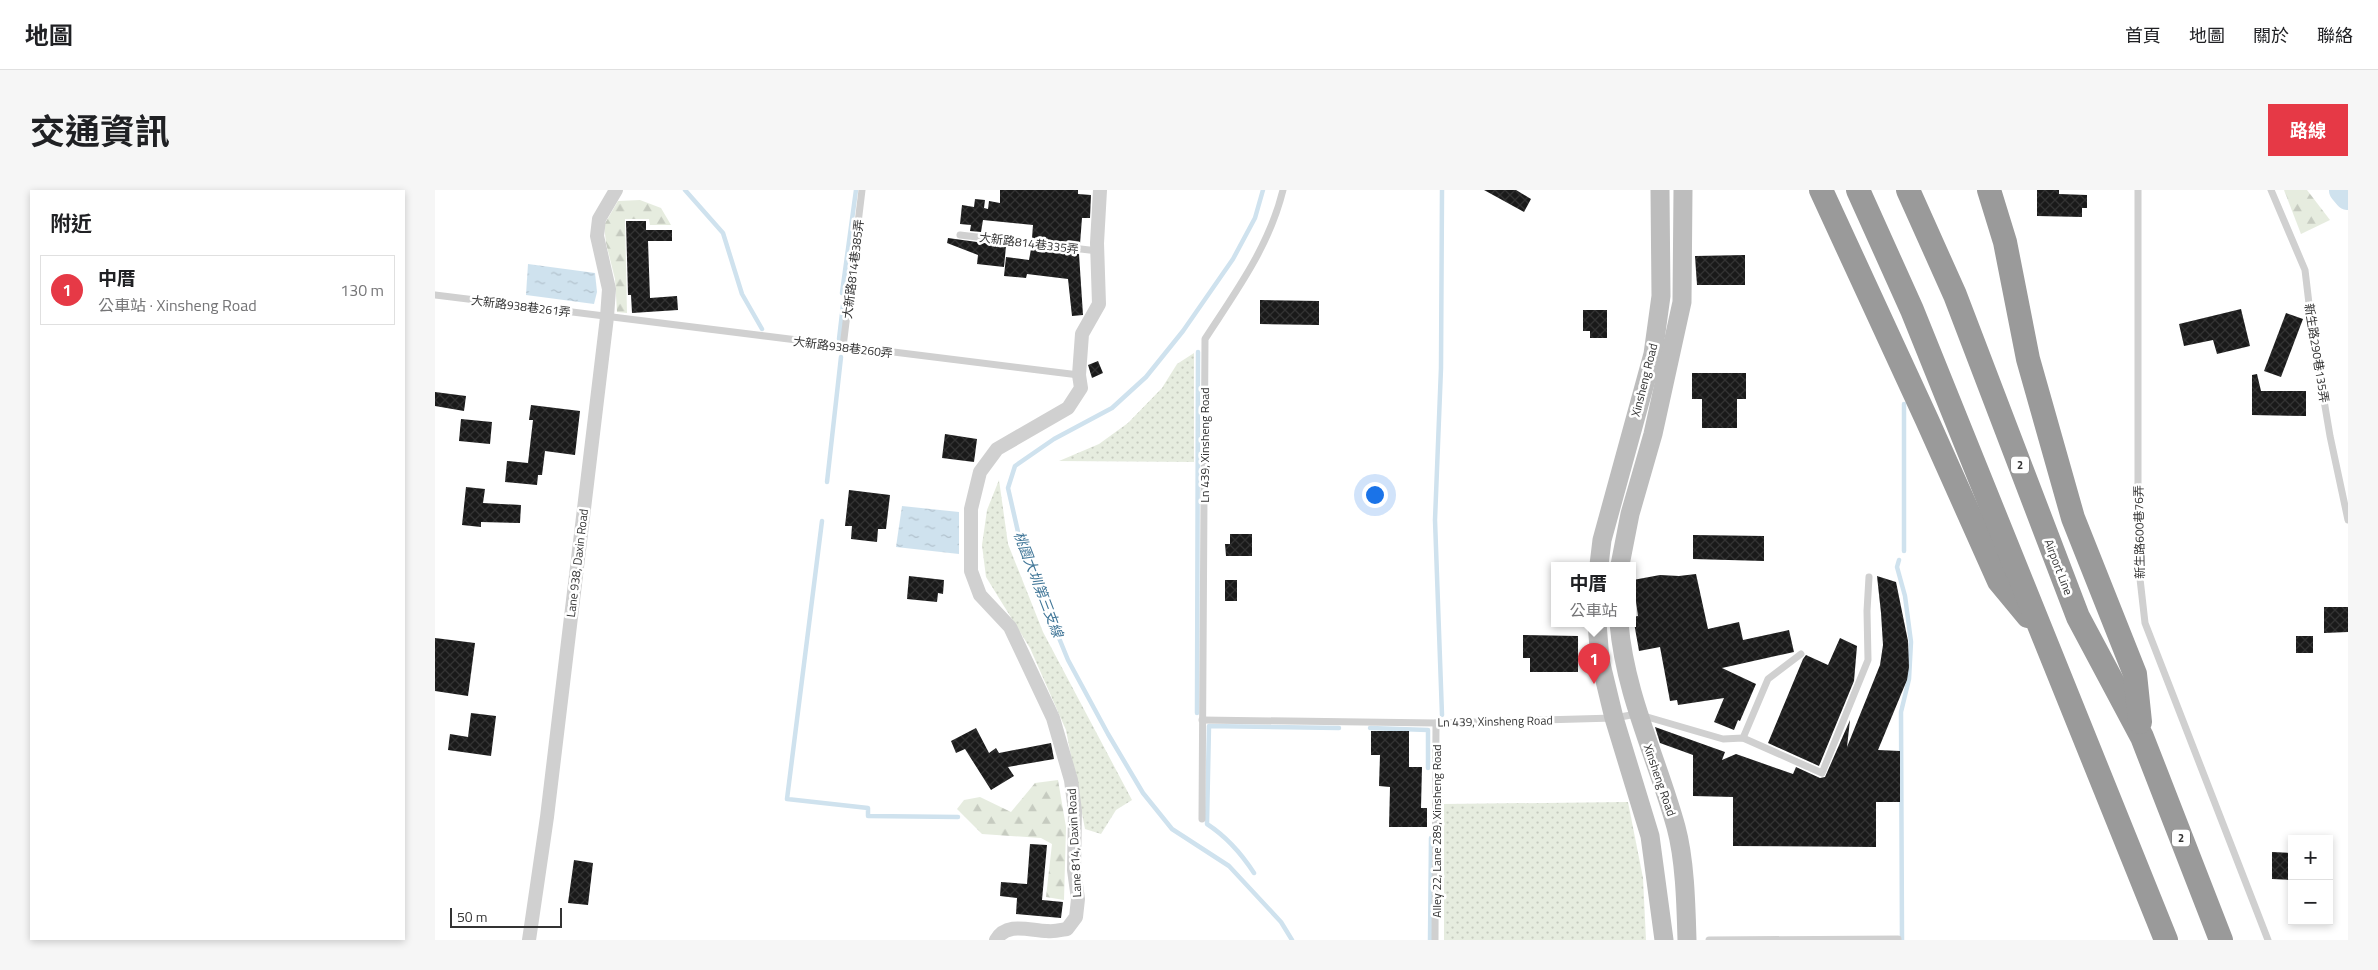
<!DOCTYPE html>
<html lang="zh-TW">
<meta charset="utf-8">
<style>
:root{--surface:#fff;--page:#f6f6f6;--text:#202124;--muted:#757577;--line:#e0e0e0;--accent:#e63946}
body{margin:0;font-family:"Titillium Web","Noto Sans TC",sans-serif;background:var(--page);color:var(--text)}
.controls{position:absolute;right:15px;bottom:15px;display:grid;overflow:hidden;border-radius:0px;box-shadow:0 2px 8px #0003}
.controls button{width:45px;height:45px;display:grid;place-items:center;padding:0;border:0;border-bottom:1px solid var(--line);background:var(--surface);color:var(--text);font:25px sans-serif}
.scale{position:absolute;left:15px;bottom:12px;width:112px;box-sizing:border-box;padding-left:5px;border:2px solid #333;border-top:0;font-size:14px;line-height:18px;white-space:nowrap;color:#333;-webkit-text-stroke:4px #fff;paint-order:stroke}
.you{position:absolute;left:939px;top:304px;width:18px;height:18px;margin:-12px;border:4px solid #fff;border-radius:50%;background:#1a73e8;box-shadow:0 0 0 8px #1a73e833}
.badge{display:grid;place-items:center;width:32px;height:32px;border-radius:50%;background:var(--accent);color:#fff;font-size:16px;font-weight:700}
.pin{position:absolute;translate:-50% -41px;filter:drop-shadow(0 1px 2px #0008)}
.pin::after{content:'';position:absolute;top:26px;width:18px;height:15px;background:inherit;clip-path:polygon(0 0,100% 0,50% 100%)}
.popup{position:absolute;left:1116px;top:372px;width:85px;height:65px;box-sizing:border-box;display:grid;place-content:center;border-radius:0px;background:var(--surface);filter:drop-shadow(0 1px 4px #0005);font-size:16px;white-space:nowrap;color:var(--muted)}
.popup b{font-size:19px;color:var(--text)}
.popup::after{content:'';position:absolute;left:50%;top:100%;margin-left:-10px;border:10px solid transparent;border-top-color:var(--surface)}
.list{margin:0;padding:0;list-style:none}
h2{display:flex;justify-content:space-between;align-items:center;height:65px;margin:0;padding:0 20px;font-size:21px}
h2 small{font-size:16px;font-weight:400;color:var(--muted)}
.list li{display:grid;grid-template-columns:32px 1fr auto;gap:15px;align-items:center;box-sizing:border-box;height:70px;margin:0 10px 10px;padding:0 10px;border:1px solid var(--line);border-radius:0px}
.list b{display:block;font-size:19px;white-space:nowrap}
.list p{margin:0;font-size:16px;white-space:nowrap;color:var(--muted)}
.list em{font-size:16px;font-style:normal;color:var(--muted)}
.map{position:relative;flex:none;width:1913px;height:750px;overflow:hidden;border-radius:0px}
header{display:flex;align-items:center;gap:30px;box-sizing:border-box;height:70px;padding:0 25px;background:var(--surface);border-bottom:1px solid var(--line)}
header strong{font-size:24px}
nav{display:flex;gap:28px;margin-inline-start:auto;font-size:18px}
.intro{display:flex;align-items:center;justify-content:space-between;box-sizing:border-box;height:120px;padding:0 30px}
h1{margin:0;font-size:35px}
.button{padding:12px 22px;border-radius:0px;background:var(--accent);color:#fff;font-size:18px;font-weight:700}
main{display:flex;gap:30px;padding:0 30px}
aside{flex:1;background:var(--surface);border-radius:0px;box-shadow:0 2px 8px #0003}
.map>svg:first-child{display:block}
.grass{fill:url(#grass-dots)}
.forest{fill:url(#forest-firs)}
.water{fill:url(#water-ripples)}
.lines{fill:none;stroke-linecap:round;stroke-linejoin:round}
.stream{stroke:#cfe2ee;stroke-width:4.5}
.river{stroke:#cfe2ee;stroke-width:28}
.building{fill:url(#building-cross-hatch)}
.service{stroke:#d0d0d0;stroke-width:7}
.minor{stroke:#d0d0d0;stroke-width:14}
.secondary{stroke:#bdbdbd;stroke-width:19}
.motorway{stroke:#9a9a9a;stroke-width:24}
.labels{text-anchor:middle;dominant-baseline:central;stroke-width:5;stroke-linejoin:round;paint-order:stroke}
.shield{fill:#fff;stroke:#707070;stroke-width:1}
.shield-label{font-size:11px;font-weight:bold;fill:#333}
.street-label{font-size:12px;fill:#333;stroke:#fff}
.water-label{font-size:14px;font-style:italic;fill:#3f7597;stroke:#fff}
</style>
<header>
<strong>地圖</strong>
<nav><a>首頁</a><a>地圖</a><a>關於</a><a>聯絡</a></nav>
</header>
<div class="intro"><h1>交通資訊</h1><a class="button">路線</a></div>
<main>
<aside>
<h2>附近<small></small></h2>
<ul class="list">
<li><span class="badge">1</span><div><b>中厝</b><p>公車站 · Xinsheng Road</p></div><em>130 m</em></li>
</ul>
</aside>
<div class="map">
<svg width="1913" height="750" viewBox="0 0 1913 750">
<defs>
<pattern id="grass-dots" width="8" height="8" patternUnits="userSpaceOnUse" patternTransform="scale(1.25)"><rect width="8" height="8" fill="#e6ecdf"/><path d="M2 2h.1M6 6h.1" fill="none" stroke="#c6cbc0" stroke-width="1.8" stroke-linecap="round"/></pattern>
<pattern id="forest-firs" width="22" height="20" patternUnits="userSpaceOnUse" patternTransform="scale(1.25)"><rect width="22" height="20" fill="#e6ecdf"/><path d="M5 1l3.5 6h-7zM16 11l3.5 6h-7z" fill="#c6cbc0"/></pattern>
<pattern id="water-ripples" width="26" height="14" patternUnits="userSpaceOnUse" patternTransform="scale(1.25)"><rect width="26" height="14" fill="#cfe2ee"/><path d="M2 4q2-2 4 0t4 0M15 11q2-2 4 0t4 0" fill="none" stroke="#b2c2cd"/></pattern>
<pattern id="building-cross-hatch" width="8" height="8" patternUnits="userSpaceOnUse" patternTransform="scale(1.25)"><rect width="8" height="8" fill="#1a1a1a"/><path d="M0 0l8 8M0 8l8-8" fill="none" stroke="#333"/></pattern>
</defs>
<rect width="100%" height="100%" fill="#fff"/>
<g class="grass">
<path d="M759,163V272L624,271L664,254L693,233L727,198L742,174Z"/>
<path d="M564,290L573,354L608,442L697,610L681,620L666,644L650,639L631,540L595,458L551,387L547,355L552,320Z"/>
<path d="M1193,612L1208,688L1211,750H1009V614Z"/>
</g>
<g class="forest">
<path d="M1849,0H1872L1895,30L1866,44Z"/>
<path d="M205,10L226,18L236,35H215L214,29H190L192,123L182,122L180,89L171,53L169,35L183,11Z"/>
<path d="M623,590L631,637L629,710L611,707L617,654L606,648L547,644L522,619L529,610L545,607L576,622L600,593Z"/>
</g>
<g class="water">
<path d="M93,74L160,83L162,102L159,114L91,105Z"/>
<path d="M467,316L524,322V364L461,357Z"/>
</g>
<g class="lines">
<g class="stream">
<path d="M250,0L288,43L307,104L327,139"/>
<path d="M828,0L820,28L798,69L748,141L711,187L677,218L619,249L580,276L573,298L586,355L633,470L673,544L708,603L737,639L794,676L846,732L857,750"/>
<path d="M407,103L421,0"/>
<path d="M404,149L408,115"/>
<path d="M392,292L406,167"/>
<path d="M387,331L352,609L433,618V626L523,627"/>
<path d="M1469,361V214"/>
<path d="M1464,370L1462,377L1470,406L1476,452L1474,489L1466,522L1467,750"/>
<path d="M762,523L763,162"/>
<path d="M1007,525L1000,330L1006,178L1007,0"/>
<path d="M935,538L993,540V578"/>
<path d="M819,683C806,663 792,647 772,634L774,536L904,538"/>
<path d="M995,750L996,648"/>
</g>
<path class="river" d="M1908,0L1913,6"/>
</g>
<g class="building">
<path d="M565,0H643V4L656,5L655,28H647L645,54L597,48L598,35L548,30L546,42L535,41L536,35L525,34L527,15L539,17L540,9L550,10L549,18L553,19L554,11L565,13Z"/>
<path d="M1049,0H1081L1096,9L1089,22Z"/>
<path d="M1602,0H1624V4L1652,5V18H1647V27L1602,26Z"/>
<path d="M191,31H211V40H237V51H213L215,108L242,106L243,120L197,123L196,105H193Z"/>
<path d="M513,48L571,56L569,77L542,74L543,65L512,53Z"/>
<path d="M596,59L644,64L648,125L637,126L633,89L592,84L591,88L569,86L571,67L594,70Z"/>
<path d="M1310,65V95H1262L1260,66Z"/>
<path d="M825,110L884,111V135L825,134Z"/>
<path d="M1806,119L1815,156L1782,164L1778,150L1749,156L1744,134Z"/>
<path d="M1148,120H1172V148H1155V141H1148Z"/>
<path d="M1851,123L1868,129L1846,187L1829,181Z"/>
<path d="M663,171L668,183L657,188L653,175Z"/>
<path d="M1257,183H1311V209H1302V238H1267V209H1257Z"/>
<path d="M1822,184L1826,201H1871V226L1817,225V185Z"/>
<path d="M0,202L31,206L29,221L0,216Z"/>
<path d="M96,215L145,221L140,265L110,261L107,285H103L102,295L70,292L72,271L93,273L98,230H94Z"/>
<path d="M26,229L57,232L55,254L24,251Z"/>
<path d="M510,244L542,249L539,272L507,268Z"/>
<path d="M31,297L50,299L48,313L86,315L85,333L46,332V337L27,335Z"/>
<path d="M414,300L455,305L451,339H443L442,352L416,349L417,336H410Z"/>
<path d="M795,344H817V366H791L790,354H795Z"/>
<path d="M1258,345L1329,346V371L1258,369Z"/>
<path d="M1261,384L1273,439L1304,432L1308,450L1354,440L1359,462L1287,478L1321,494L1305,531L1303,530L1299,540L1279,532L1289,508L1243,515L1242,510L1235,511L1225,457L1204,461L1198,427L1203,426L1198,390L1225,385L1244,386Z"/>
<path d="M474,386L509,390L508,404L503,403L502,412L472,409Z"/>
<path d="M1442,386L1461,392L1473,451L1474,477L1472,490L1443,560L1465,561V612H1441V657L1298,656V607L1258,606V565L1225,553L1220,537L1290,562L1287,570L1301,564L1358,584L1361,577L1385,588L1390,587L1415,530L1412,557L1445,475L1448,455L1446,423Z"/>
<rect x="790" y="390" width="12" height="21"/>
<path d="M1889,417H1913V442L1889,443Z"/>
<path d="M1088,445L1143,446V482H1095V468H1088Z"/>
<rect x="1861" y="446" width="17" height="17"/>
<path d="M0,448L40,453L33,506L0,501Z"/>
<path d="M1405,448L1422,456L1419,491L1384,576L1333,553L1368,469L1371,465L1393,475Z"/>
<path d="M36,523L61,526L56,566L13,560L15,544L33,547Z"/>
<path d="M541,538L554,563L561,558L564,563L616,553L619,569L573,577L579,586L556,600L530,559L521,563L516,551Z"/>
<path d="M936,541H974V577H987L986,618H992V637H954L955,597L944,596L945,565H936Z"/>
<path d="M595,654L612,655L607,710L628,712L626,728L581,724L582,708L565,706L566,692L592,694Z"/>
<path d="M1837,662L1857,663V690L1837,689Z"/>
<path d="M139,670L158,673L153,715L133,713Z"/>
</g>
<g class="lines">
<g class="service">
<path d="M1703,0V371L1710,433L1833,750"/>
<path d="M1836,0L1870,80L1877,139L1895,246L1913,330"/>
<path d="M525,45L663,61"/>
<path d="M0,105L644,185"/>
<path d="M408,157L427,0"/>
<path d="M767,530L1001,533L1179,528L1202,524L1288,549L1308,548L1387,583L1433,470L1432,421L1434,387"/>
<path d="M1308,548L1333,489L1366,464"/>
<path d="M767,629L770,149C801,101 834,57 848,0"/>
<path d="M1000,750L1001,533"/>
<path d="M1274,750L1463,749"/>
</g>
<g class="minor">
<path d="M94,750L112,627L172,127L174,99L162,46L164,29L181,0"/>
<path d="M561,750C572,731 596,741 612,741C619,742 626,740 632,739L641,727L643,709L639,680L640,621L636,590L618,528L575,437L545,405L536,381V319L545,282L562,259L633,218L646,198L644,185L647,144L664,114L662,53L665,0"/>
</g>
<g class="secondary">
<path d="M1164,375L1167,350L1218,164L1226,106L1225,0"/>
<path d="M1185,375L1195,324L1218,244L1247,112L1248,0"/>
<path d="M1162,433L1165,470L1179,528L1215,646L1229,750"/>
<path d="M1184,433C1190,505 1222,568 1241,637C1250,670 1251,715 1252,750"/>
</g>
<g class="motorway">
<path d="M1386,0L1492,230L1564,391L1593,426"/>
<path d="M1423,0L1477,120L1731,750"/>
<path d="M1473,0L1520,105L1643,427L1707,547L1786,750"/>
<path d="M1554,0L1570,52L1593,169L1638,328L1700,484L1705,532"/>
</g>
</g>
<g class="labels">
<g class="shield">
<rect x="1576" y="266.5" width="18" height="17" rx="4"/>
<rect x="1737" y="639.5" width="18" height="17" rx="4"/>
</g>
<g class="shield-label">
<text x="1585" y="275">2</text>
<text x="1746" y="648">2</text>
</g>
<g class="street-label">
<text transform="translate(594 53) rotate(7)">大新路814巷335弄</text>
<text transform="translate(418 79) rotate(-83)">大新路814巷385弄</text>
<text transform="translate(86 116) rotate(7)">大新路938巷261弄</text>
<text transform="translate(408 157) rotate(7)">大新路938巷260弄</text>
<text transform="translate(1882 163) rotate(81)">新生路290巷135弄</text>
<text transform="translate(1209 190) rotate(-76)">Xinsheng Road</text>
<text transform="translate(769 255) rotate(-90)">Ln 439, Xinsheng Road</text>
<text transform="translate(1704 342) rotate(-91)">新生路600巷76弄</text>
<text transform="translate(142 373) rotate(-83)">Lane 938, Daxin Road</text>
<text transform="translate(1624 377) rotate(69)">Airport Line</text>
<text transform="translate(1060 531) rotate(-1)">Ln 439, Xinsheng Road</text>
<text transform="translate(1225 590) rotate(71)">Xinsheng Road</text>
<text transform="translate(1001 641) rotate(-90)">Alley 22, Lane 289, Xinsheng Road</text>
<text transform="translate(639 653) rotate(-93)">Lane 814, Daxin Road</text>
</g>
<g class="water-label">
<text transform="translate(604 394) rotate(69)">桃園大圳第三支線</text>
</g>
</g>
</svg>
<div class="controls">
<button>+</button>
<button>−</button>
</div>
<div class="scale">50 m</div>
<div class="you"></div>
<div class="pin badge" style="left:1159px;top:494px">1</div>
<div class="popup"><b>中厝</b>公車站</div>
</div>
</main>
